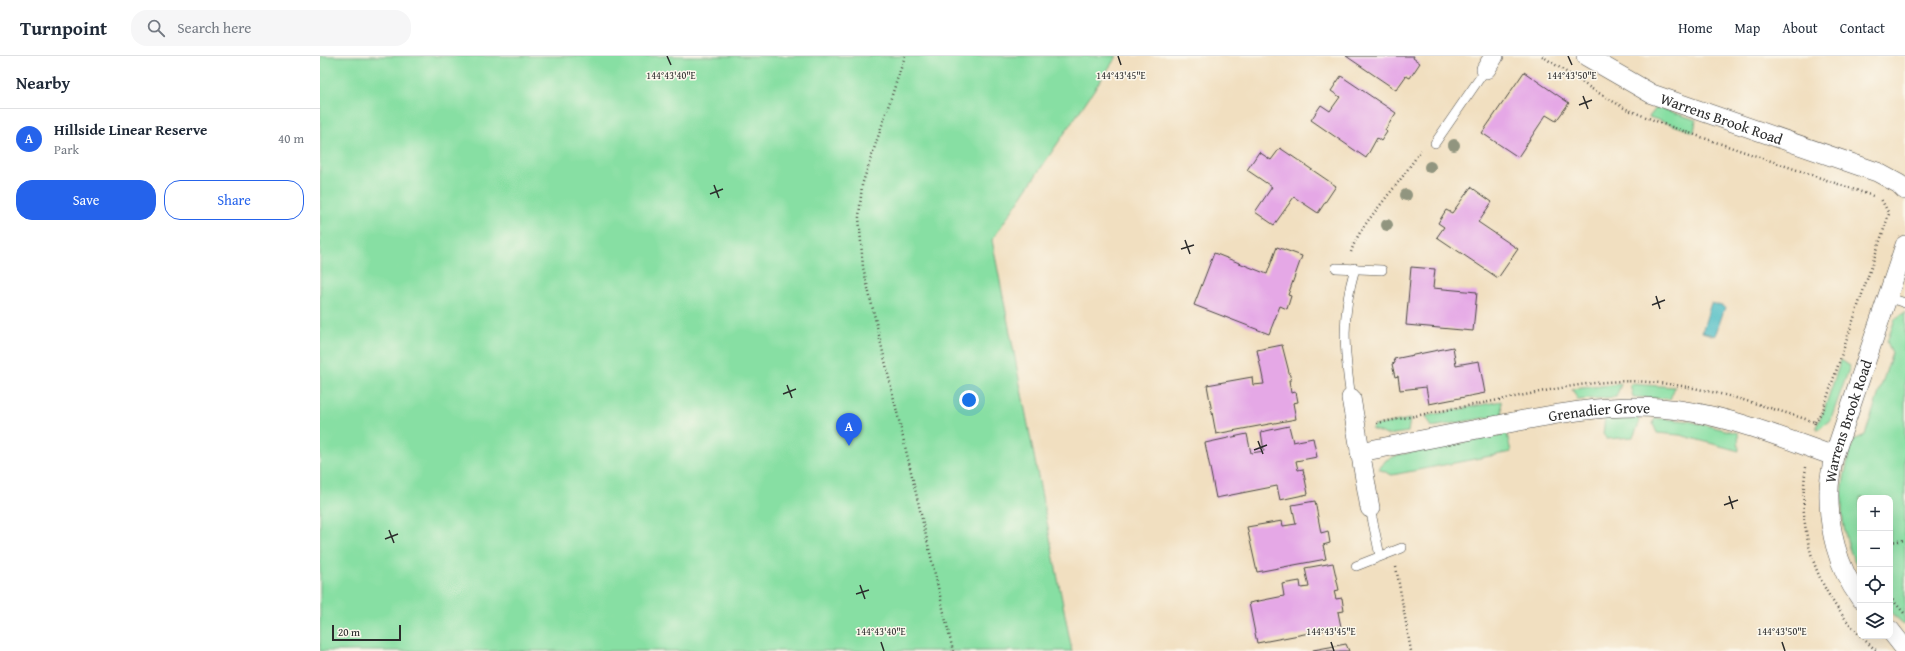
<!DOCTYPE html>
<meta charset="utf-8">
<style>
:root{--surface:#fff;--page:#f6f6f7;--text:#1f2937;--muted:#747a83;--line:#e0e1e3;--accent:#2563eb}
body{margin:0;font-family:"Gentium Book Plus",serif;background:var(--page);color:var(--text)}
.controls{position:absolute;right:12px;bottom:12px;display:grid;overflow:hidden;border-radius:8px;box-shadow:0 4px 16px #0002}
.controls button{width:36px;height:36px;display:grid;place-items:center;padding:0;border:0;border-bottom:1px solid var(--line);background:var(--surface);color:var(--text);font:20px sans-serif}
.scale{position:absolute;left:12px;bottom:10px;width:69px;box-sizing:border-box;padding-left:4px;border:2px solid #2b2b2b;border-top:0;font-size:11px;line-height:14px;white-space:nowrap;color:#2b2b2b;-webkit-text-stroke:3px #fbf7ec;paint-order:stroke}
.you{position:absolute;left:649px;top:344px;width:14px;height:14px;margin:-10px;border:3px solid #fff;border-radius:50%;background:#1a73e8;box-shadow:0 0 0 6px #1a73e833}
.badge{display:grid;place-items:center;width:26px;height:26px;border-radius:50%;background:var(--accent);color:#fff;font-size:13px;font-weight:700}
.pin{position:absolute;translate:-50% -33px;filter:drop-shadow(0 1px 2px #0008)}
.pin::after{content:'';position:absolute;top:21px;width:14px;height:12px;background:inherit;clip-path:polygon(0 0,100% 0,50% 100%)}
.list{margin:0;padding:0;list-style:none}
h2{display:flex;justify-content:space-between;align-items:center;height:52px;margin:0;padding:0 16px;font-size:17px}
h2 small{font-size:13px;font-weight:400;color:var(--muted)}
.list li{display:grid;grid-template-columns:26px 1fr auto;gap:12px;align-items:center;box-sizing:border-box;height:60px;padding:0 16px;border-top:1px solid var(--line)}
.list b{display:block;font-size:15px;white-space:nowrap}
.list p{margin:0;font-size:13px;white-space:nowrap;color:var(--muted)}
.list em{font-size:13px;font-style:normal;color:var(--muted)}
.actions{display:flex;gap:8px;padding:12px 16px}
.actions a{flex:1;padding:9px 0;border:1px solid var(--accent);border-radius:16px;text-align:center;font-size:14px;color:var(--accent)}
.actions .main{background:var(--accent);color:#fff}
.icon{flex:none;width:22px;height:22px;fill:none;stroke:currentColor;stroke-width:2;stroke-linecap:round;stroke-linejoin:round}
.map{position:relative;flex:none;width:1585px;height:595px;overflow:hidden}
header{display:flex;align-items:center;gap:24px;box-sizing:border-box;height:56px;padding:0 20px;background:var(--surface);border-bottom:1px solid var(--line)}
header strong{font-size:19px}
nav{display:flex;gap:22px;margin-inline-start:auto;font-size:14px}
.search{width:280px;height:36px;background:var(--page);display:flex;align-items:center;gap:10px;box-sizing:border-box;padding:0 14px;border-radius:16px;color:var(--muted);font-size:15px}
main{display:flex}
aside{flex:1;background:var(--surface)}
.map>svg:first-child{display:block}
.green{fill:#87dfa3;stroke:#598567}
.water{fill:#4ebdc4;stroke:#3c7478}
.building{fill:#e5a8e6}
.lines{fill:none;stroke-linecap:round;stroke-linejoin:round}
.lane-casing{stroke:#494641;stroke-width:10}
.street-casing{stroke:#494641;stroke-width:20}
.path{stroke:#494641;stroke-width:2.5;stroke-dasharray:1 3;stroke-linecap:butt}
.lane{stroke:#fff;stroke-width:9}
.street{stroke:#fff;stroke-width:19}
.tree{fill:#91957f}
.ticks{fill:none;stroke:#2b2b2b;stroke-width:1.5}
.labels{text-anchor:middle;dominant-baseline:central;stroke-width:3;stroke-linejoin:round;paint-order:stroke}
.street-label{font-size:15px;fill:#2b2b2b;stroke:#fbf7ec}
.ticks-label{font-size:10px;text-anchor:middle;fill:#2b2b2b;stroke:#fbf7ec;stroke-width:3;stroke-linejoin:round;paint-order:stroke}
</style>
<header>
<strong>Turnpoint</strong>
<div class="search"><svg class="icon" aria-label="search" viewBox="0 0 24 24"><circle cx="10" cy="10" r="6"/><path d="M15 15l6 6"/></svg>Search here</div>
<nav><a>Home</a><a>Map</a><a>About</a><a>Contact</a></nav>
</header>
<main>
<aside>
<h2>Nearby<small></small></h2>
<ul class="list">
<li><span class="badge">A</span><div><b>Hillside Linear Reserve</b><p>Park</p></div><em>40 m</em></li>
</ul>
<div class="actions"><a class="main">Save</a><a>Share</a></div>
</aside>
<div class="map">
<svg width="1585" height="595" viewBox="0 0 1585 595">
<rect width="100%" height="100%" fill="#fbf7ec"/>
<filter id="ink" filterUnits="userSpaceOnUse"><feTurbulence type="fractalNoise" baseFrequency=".025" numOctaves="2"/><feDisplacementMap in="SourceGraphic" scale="8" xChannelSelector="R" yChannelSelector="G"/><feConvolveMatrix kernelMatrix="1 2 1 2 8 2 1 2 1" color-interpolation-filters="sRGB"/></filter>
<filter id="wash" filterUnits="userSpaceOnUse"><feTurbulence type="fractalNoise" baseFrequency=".012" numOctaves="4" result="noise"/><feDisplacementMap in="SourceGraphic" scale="16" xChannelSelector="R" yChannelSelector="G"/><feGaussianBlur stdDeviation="0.9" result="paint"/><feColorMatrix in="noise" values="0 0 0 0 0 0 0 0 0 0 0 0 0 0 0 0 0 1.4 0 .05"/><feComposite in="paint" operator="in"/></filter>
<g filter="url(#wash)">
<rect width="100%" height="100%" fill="#f1dfc0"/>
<g class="green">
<path d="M0,0H797L672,184L752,595H0Z"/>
<path d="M1337,51L1376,64L1374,76L1329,61Z"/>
<path d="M1585,256V569L1570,556V442H1540V517C1516,472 1518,430 1534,384L1545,379L1572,297L1567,286L1575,263Z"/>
<path d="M1521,304L1530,310L1511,363L1498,374L1496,371L1504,354Z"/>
<path d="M1301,328L1296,341L1258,344L1252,333Z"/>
<path d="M1310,328L1355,331L1350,343L1313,341Z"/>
<path d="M1181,345L1182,359L1112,371L1106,360Z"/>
<path d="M1318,361L1319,368L1313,381L1287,383L1283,378L1285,362Z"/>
<path d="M1335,362L1368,365L1418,377L1419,395L1360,379L1337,377L1333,368Z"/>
<path d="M1090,363L1088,376L1067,379L1051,373L1054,370Z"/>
<path d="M1187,378L1191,396L1072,419L1059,413L1066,404L1078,399Z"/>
</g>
<path class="water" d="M1391,247L1405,251L1395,280L1382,276Z"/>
<g id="blocks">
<g class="building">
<path d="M1026,0H1094L1093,2L1100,7L1090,22L1086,20L1076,34Z"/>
<path d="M1204,16L1249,47L1236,65L1226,59L1198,101L1162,77Z"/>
<path d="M1021,20L1076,57L1065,74L1067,76L1061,85L1057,82L1046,102L991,64L1001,49L1010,55L1020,41L1011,35Z"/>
<path d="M960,92L1016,130L998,157L974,141L954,169L935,156L952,131L927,114L939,96L951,104Z"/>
<path d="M1151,131L1172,146L1158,166L1198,193L1178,222L1117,181L1124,171L1118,167L1126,154L1132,157Z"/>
<path d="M957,191L982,200L968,239L971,240L967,253L960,250L949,278L874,249L894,197L947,218Z"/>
<path d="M1091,211L1115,213L1113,232L1157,236L1153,275L1086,269Z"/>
<path d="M962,289L971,324H969L971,337L976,336L978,346L973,347L976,363L896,378L887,329L932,321L933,329L944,328L937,294Z"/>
<path d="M1133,291L1136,309L1159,305L1165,337L1109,348L1106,331L1080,334L1078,320L1075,321L1072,308L1075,307L1074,303Z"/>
<path d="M969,370L973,386L993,382L997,401L976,405L978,414L983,413L988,438L960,444L957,430L896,442L885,387L927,378L931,397L944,395L941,376Z"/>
<path d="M995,445L1001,477L1008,475L1010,487L1003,489L1006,503L937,516L927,471L962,465L963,470L976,468L972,449Z"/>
<path d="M1013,507L1019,534L1014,535L1016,543L1022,542L1024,555L1018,556L1021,571L937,587L929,547L964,540L962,528L980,525L981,532L989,531L985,512Z"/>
<path d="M1026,588L1029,595H993V594Z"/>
</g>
</g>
</g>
<g filter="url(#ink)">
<use href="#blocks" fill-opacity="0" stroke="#494641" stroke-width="1"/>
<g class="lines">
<defs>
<g id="lane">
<path d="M1115,87L1166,13"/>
<path d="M1016,212L1062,214"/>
<path d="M1567,241L1585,247"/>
<path d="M1031,342C1024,294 1021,260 1035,212"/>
<path d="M1050,452L1060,500"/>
<path d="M1036,510L1082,492"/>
</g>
<g id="street">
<path id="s1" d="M1266,0L1332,38L1557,116L1579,128L1585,134"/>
<path d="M1166,13L1174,0"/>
<path d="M1031,342L1050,452"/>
<path id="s2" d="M1040,396C1088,387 1136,377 1183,368C1235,358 1286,348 1340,352C1400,356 1457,380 1514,400"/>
<path id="s3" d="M1540,542C1517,511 1508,471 1509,434C1509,423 1512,411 1514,400L1585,189"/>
<path d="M1570,574L1585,593"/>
</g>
</defs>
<use href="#lane" class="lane-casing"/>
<use href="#street" class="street-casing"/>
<g class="path">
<path d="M585,0L542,129L539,161L543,211L633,595"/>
<path d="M1222,0L1272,33L1306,53L1346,69L1553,140"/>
<path d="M1031,196C1038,174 1054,158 1068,139C1080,125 1091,109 1101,94"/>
<path d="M1495,366L1503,354L1569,158L1561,143"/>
<path d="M1057,367C1101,359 1146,350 1190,342C1235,333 1282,322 1328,326C1386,330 1440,349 1495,366L1494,371"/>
<path d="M1486,411C1475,485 1501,548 1557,595"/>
<path d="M1570,486L1585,484"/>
<path d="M1076,511L1091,595"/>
<path d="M1570,541L1584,557"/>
</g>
<use href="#lane" class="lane"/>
<use href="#street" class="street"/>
</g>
<g class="tree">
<circle cx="1134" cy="89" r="6"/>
<circle cx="1110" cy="111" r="6"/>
<circle cx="1086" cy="139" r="6"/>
<circle cx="1067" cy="169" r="6"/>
</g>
</g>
<path class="ticks" d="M347,0L351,9M798,0L801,9M1248,0L1252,9M1263,40L1268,53M1259,49L1272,44M394,129L399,142M390,138L403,133M865,184L870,198M861,193L874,189M1336,240L1340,253M1332,249L1345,244M467,329L472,342M463,338L476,333M938,385L943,398M934,394L947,389M1409,440L1413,453M1404,449L1418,444M69,474L74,487M65,483L78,478M540,529L545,543M536,538L549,534M561,586L564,595M1011,586L1014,595M1462,586L1465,595"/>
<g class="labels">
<g class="street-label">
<text stroke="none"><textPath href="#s1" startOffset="150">Warrens Brook Road</textPath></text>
<text stroke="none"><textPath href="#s2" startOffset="243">Grenadier Grove</textPath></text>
<text stroke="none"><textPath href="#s3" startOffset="186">Warrens Brook Road</textPath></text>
</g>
</g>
<g class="ticks-label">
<text x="351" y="23">144°43'40"E</text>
<text x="801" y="23">144°43'45"E</text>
<text x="1252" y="23">144°43'50"E</text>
<text x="561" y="579">144°43'40"E</text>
<text x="1011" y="579">144°43'45"E</text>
<text x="1462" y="579">144°43'50"E</text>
</g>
</svg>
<div class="controls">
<button>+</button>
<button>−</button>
<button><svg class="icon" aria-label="locate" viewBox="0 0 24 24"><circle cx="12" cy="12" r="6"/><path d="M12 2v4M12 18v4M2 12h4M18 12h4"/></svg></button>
<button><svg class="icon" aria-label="layers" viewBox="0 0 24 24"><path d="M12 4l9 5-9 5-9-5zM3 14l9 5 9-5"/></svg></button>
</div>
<div class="scale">20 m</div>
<div class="you"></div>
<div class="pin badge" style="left:529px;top:390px">A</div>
</div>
</main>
